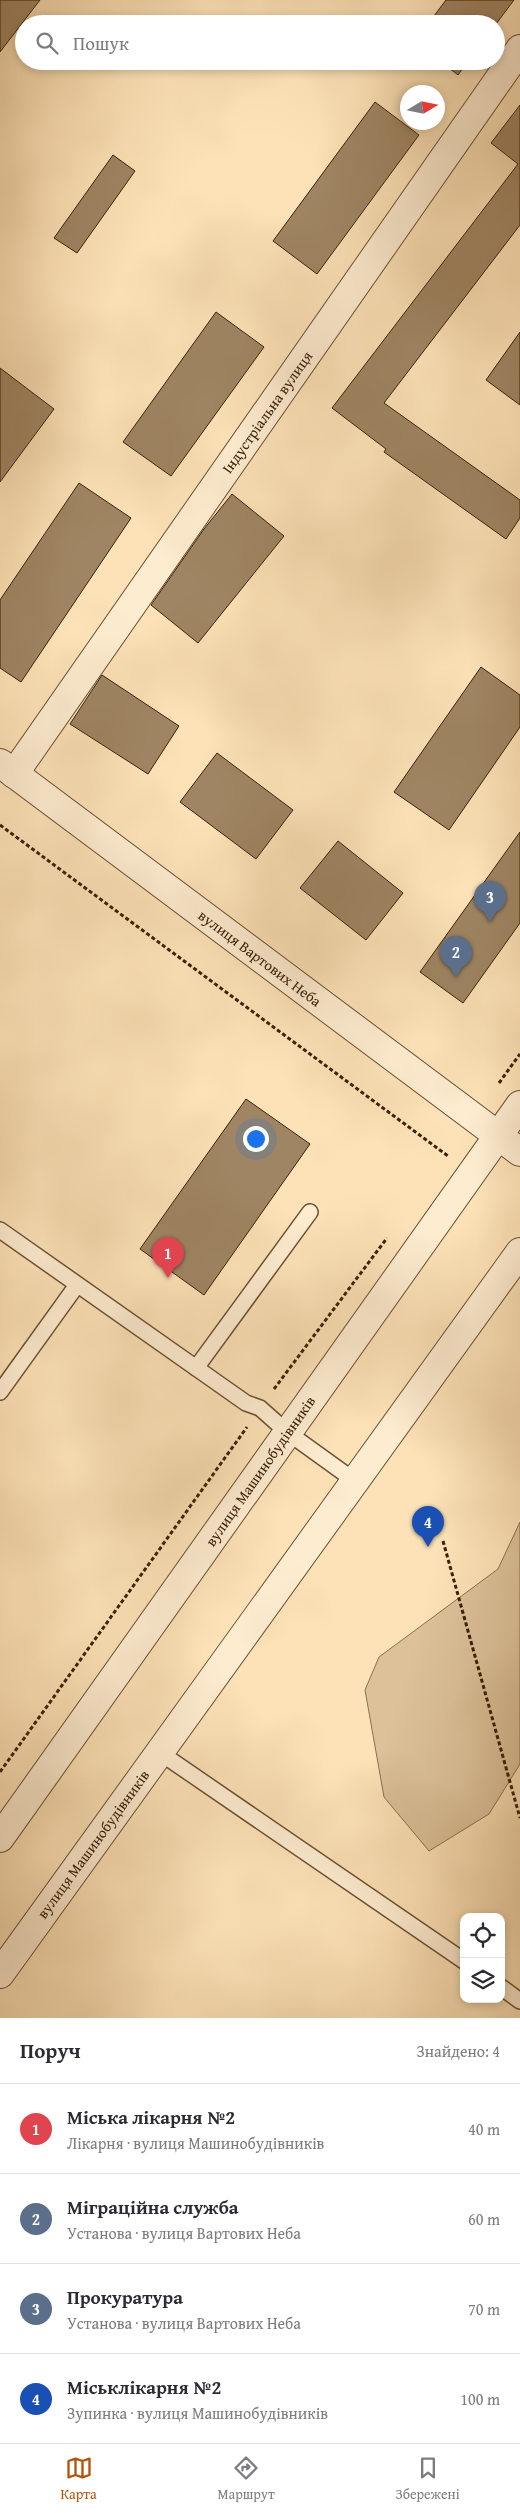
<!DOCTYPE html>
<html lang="uk">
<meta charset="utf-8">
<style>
:root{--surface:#fff;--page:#f2f2f3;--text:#2b2b33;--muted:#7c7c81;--line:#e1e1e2;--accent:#b45309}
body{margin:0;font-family:"Gentium Book Plus",serif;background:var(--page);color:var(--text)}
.controls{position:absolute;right:15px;bottom:15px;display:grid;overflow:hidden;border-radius:10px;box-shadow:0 2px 8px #0003}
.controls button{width:45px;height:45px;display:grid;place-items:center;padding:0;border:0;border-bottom:1px solid var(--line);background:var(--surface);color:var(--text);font:25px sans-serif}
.compass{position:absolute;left:400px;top:85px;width:45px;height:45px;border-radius:50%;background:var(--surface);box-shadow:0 2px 8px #0003;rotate:80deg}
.you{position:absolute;left:255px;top:1138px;width:18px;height:18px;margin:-12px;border:4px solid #fff;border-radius:50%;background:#1a73e8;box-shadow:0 0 0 8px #1a73e833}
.badge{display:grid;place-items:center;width:32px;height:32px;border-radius:50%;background:var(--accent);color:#fff;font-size:16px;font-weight:700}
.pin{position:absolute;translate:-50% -41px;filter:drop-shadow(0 1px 2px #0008)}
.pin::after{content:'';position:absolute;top:26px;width:18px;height:15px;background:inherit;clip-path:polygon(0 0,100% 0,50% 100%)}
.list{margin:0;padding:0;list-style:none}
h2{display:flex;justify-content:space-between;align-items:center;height:65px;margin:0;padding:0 20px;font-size:21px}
h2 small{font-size:16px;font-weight:400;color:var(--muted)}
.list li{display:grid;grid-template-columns:32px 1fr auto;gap:15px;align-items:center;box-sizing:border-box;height:90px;padding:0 20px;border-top:1px solid var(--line)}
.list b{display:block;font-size:19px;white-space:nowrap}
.list p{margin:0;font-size:16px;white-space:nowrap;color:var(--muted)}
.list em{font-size:16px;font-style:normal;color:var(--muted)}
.icon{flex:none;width:28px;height:28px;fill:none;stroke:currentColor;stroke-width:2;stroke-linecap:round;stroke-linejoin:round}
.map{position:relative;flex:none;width:520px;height:2018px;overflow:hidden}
.search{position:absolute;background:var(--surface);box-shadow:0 2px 8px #0003;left:15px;right:15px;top:15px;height:55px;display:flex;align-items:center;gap:12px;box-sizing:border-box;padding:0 18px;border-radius:28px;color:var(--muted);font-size:19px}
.sheet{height:425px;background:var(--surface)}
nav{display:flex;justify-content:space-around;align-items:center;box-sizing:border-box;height:70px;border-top:1px solid var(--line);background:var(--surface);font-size:14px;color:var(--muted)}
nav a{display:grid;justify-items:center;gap:2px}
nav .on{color:var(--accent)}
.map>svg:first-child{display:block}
.green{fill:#dcc199;stroke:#8b7151}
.building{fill:#9f8563;stroke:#3a2109}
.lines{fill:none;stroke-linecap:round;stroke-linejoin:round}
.service-casing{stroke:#6b5134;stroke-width:18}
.minor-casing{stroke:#6b5134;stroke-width:30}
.tertiary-casing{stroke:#6b5134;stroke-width:30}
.path{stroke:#3a2109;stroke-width:3;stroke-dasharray:4 2.5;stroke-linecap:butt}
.service{stroke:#feecd0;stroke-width:15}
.minor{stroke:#feecd0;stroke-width:28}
.tertiary{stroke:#feecd0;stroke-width:28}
.labels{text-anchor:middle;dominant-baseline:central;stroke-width:4;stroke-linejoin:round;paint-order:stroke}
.street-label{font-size:15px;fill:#3a2109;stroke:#feecd0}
</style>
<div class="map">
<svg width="520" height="2018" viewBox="0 0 520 2018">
<rect width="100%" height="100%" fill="#fde2b7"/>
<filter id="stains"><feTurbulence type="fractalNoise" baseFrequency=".004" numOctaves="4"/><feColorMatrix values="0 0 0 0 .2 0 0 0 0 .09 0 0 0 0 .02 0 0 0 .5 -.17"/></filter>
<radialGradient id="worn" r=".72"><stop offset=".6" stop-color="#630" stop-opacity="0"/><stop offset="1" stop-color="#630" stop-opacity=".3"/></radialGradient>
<path class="green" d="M520,1522V1764L489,1814L429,1851L384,1797L365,1690L379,1657L498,1569Z"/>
<g class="building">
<path d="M0,0H40L0,52Z"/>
<path d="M446,0H514L496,24H428Z"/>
<path d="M440,61H468L458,75Z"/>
<path d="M375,102L419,135L317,274L273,241Z"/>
<path d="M520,105V225L384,403L520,500V518L506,539L384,452L386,449L332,408L518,164L491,143Z"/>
<path d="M113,155L135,171L77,253L54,238Z"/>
<path d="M216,312L264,347L171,476L123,442Z"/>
<path d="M520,332V405L486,380Z"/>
<path d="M0,368L54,409L0,482Z"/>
<path d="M79,483L131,518L21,682L0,668V600Z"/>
<path d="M232,494L284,536L198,643L151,605L204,529Z"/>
<path d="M481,667L520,695V727L449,830L394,792Z"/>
<path d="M102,675L179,726L148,774L70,724Z"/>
<path d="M217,753L293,810L256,859L180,802Z"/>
<path d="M520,832V923L463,1003L420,972Z"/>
<path d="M338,841L403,893L366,940L300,888Z"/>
<path d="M246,1099L310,1144L204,1295L140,1249Z"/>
</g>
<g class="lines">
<defs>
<g id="service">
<path d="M0,1230L246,1403L260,1408L287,1432L355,1481"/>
<path d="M196,1368L310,1212"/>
<path d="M0,1392L77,1285"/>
<path d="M159,1752L464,1961"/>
<path d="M501,1987L520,2001"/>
</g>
<path id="minor" d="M14,774L520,49"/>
<g id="tertiary">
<path d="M0,763L520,1152"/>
<path d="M0,1838L520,1105"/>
<path d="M0,1974L520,1252"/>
</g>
</defs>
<use href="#service" class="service-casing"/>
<use href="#minor" class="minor-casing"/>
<use href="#tertiary" class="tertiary-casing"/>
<g class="path">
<path d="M0,825L448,1156"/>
<path d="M499,1083L520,1054"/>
<path d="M274,1389L387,1238"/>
<path d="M443,1541L520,1818"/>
<path d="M0,1772L247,1427"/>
</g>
<use href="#service" class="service"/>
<use href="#minor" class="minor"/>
<use href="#tertiary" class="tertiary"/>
</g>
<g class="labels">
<g class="street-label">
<text transform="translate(267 412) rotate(-55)">Індустріальна вулиця</text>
<text transform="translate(260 958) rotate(37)">вулиця Вартових Неба</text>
<text transform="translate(260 1471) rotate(-55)">вулиця Машинобудівників</text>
<text transform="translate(93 1844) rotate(-54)">вулиця Машинобудівників</text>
</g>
</g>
<rect width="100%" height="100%" filter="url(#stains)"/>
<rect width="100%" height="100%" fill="url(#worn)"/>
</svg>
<div class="controls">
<button><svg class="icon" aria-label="locate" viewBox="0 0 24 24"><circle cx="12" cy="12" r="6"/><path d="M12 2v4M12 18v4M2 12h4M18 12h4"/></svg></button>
<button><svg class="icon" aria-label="layers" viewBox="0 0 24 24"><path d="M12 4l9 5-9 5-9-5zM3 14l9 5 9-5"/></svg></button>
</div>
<svg class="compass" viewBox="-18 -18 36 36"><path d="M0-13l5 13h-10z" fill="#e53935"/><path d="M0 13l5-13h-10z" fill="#7c7c81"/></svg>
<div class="you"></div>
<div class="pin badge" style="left:168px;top:1278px;background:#e0444e">1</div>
<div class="pin badge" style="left:456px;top:977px;background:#5c6f8a">2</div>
<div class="pin badge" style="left:490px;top:922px;background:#5c6f8a">3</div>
<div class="pin badge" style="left:428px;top:1547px;background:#1a4fb4">4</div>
<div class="search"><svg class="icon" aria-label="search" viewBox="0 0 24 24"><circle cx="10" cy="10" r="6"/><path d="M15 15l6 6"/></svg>Пошук</div>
</div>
<section class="sheet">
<h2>Поруч<small>Знайдено: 4</small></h2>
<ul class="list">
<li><span class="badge" style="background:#e0444e">1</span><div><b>Міська лікарня №2</b><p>Лікарня · вулиця Машинобудівників</p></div><em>40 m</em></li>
<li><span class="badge" style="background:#5c6f8a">2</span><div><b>Міграційна служба</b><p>Установа · вулиця Вартових Неба</p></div><em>60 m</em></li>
<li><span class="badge" style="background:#5c6f8a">3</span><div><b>Прокуратура</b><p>Установа · вулиця Вартових Неба</p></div><em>70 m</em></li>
<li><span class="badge" style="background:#1a4fb4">4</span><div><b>Міськлікарня №2</b><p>Зупинка · вулиця Машинобудівників</p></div><em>100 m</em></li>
</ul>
</section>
<nav>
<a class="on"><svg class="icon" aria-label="map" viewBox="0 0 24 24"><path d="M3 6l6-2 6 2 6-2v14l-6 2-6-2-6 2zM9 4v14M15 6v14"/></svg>Карта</a>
<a><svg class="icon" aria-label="directions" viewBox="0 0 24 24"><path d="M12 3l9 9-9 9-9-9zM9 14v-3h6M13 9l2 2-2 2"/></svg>Маршрут</a>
<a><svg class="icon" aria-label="saved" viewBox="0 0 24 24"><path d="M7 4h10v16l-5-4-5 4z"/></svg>Збережені</a>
</nav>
